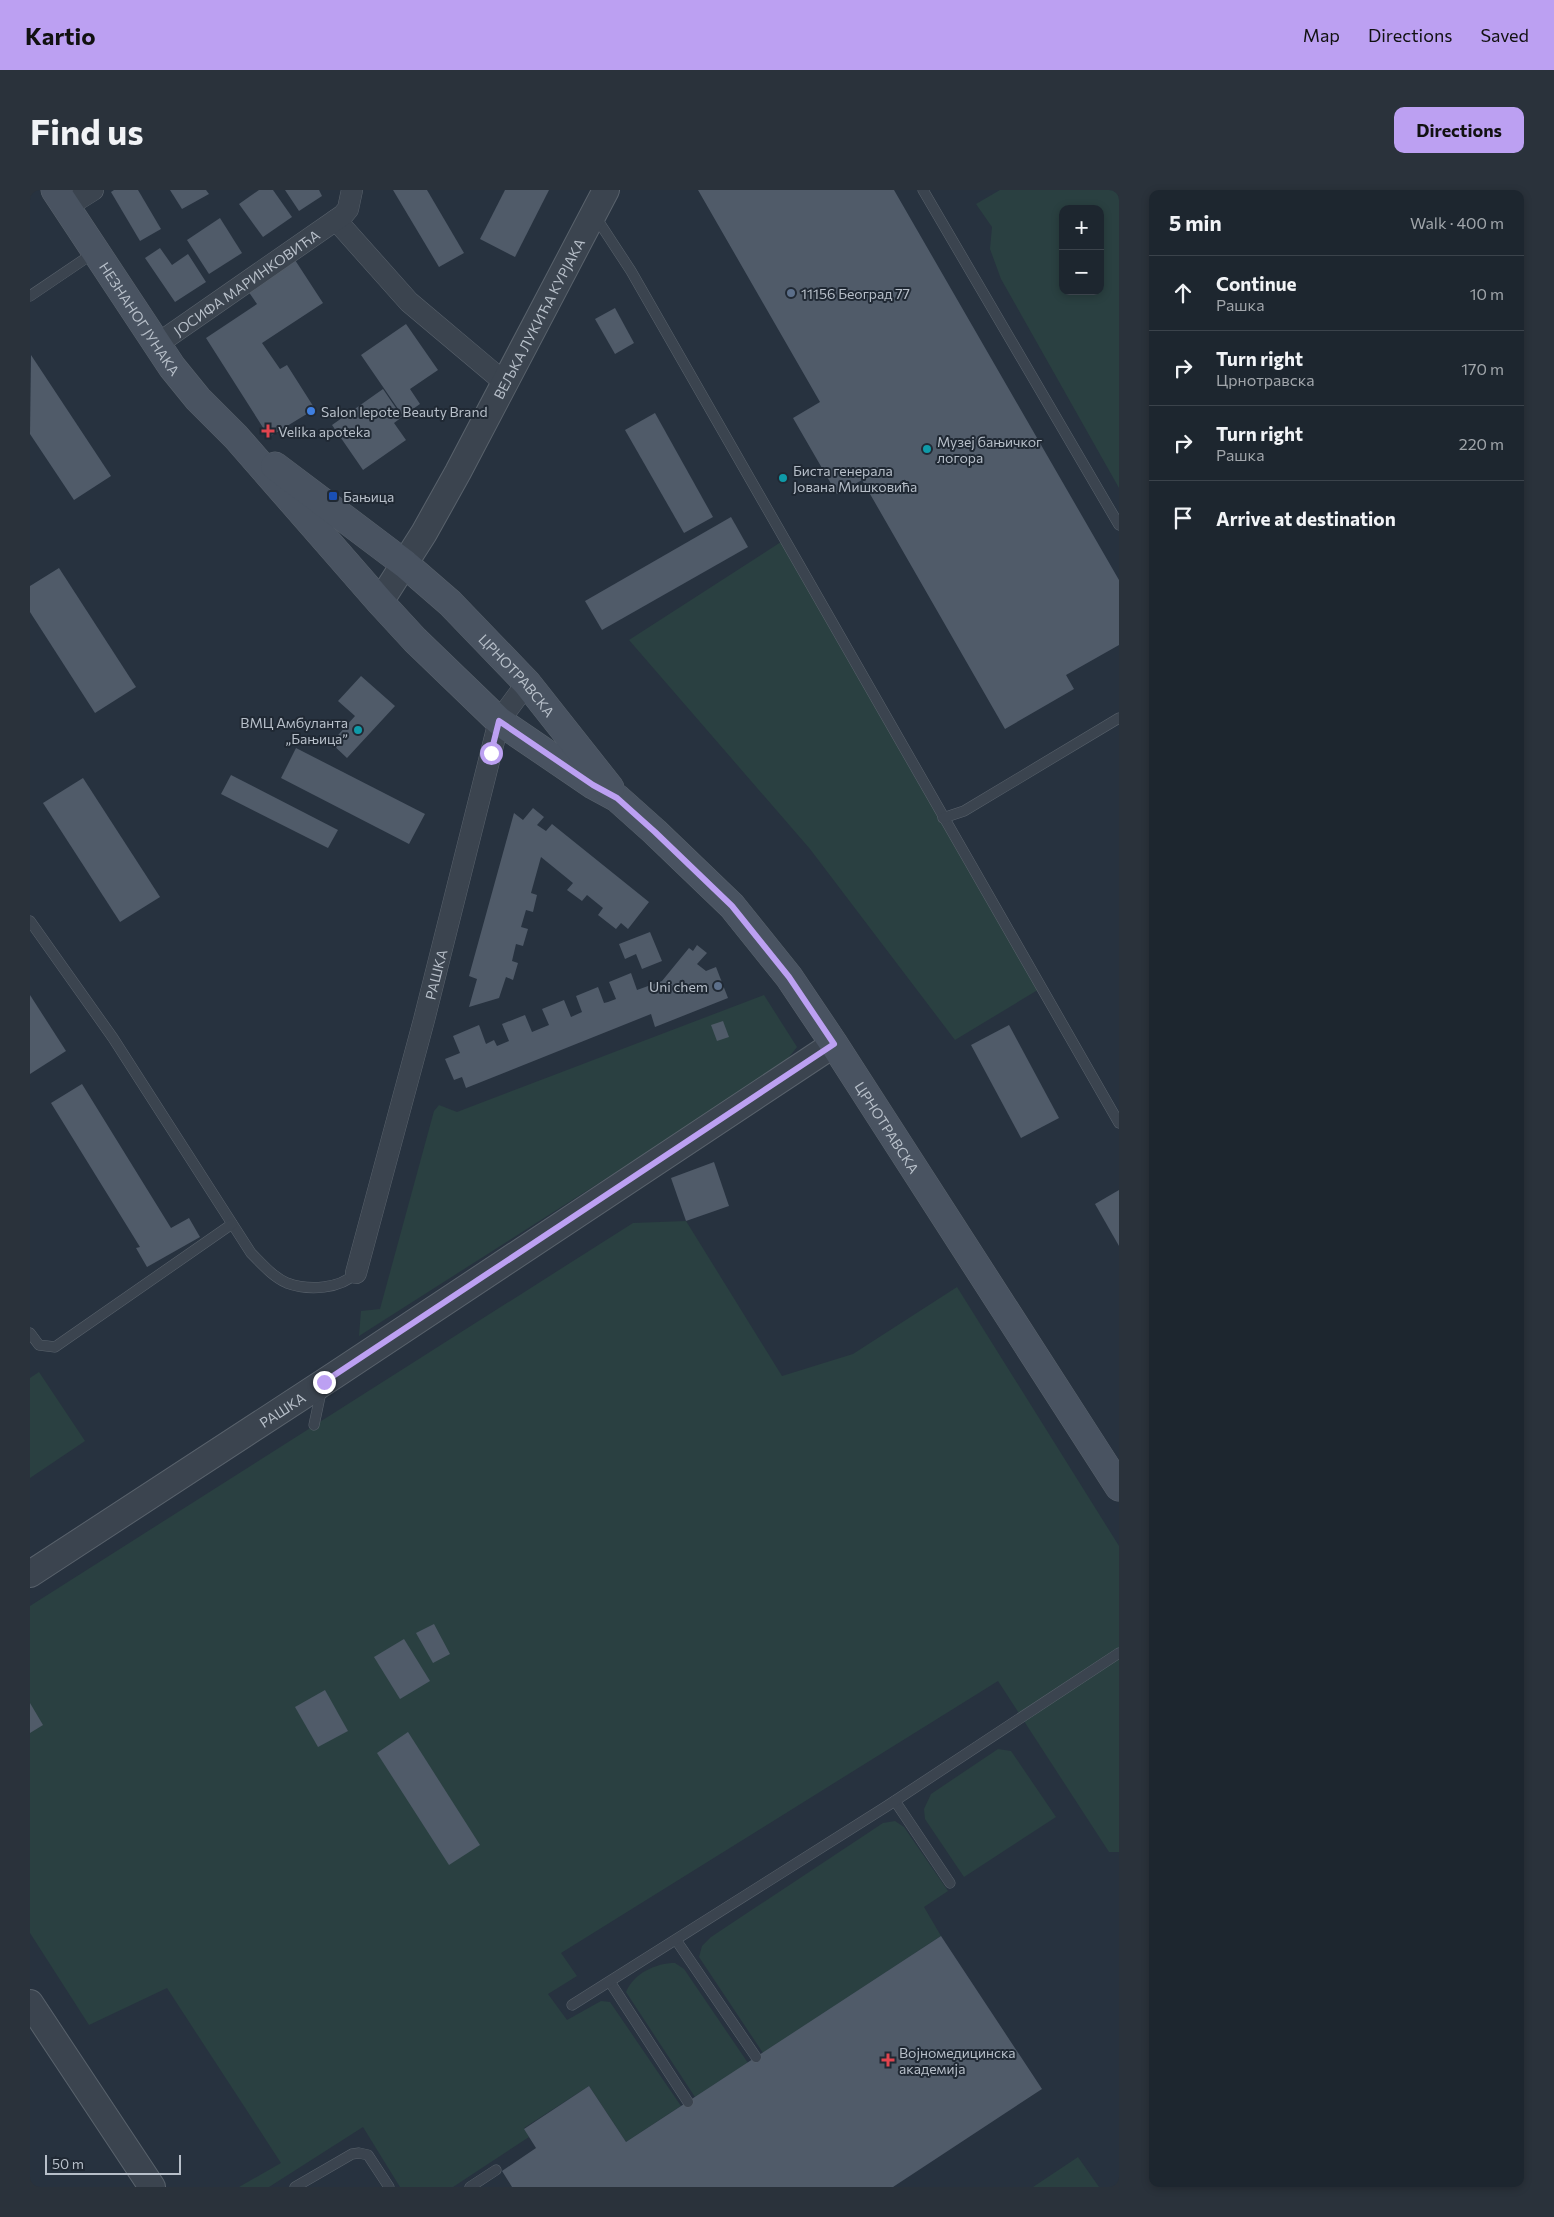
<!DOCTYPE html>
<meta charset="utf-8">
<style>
:root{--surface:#1d262f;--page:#2a323b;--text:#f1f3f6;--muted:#a0a5aa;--line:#3b434b;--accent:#bca0f2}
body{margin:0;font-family:Commissioner,sans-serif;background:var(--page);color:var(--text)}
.controls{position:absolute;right:15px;top:15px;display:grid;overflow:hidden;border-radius:10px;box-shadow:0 2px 8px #0003}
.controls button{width:45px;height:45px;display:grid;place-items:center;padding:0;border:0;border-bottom:1px solid var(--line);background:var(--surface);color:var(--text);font:25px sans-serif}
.scale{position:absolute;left:15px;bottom:12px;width:136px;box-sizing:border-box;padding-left:5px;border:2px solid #b7bfc9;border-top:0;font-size:14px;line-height:18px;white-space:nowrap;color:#b7bfc9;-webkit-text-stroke:4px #202934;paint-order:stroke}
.stop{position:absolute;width:15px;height:15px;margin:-11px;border:4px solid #bca0f2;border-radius:50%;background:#fff}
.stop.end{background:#bca0f2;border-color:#fff;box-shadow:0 1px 5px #0008}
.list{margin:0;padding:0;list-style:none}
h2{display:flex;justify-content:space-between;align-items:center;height:65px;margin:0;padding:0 20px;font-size:21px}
h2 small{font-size:16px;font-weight:400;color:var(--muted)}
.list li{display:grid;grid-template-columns:32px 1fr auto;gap:15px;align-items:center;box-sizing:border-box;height:75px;padding:0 20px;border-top:1px solid var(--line)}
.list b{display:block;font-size:19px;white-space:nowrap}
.list p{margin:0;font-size:16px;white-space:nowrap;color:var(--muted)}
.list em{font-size:16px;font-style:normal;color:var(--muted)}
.icon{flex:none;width:28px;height:28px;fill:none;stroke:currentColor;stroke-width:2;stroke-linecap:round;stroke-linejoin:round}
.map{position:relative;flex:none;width:1089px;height:1997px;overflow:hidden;border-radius:10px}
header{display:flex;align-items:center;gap:30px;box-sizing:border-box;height:70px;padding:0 25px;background:var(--accent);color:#111}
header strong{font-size:24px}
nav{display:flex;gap:28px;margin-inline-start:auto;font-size:18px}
.intro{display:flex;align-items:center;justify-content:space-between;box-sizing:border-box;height:120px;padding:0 30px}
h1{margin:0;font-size:35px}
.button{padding:12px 22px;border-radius:10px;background:var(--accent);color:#111;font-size:18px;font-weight:700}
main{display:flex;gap:30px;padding:0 30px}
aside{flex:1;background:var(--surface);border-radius:10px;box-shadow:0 2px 8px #0003}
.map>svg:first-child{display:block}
.green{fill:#2a4041;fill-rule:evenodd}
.building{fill:#505b69}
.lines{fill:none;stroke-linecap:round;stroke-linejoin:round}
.service-casing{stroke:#59626c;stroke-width:11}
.minor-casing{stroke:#59626c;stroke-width:22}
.tertiary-casing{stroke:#59626c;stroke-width:28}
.secondary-casing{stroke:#59626c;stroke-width:29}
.service{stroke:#3b444f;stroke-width:10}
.minor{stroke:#3b444f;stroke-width:21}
.tertiary{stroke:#3b444f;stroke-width:26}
.secondary{stroke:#495361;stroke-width:28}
.route{stroke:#bca0f2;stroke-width:6}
.service-dot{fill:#5c6f8a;stroke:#202934;stroke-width:2}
.shop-dot{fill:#3f7fe0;stroke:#202934;stroke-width:2}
.health-dot{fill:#e0444e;stroke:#202934;stroke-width:2}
.culture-dot{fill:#0f9aa8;stroke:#202934;stroke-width:2}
.transit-dot{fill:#1a4fb4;stroke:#202934;stroke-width:2}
.labels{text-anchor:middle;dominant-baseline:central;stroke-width:4;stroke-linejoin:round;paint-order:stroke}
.street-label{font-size:14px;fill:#b7bfc9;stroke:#202934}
.poi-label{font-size:14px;fill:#b7bfc9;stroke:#202934;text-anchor:start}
</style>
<header>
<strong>Kartio</strong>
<nav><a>Map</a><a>Directions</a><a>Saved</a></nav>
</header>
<div class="intro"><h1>Find us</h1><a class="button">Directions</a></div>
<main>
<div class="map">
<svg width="1089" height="1997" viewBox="0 0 1089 1997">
<rect width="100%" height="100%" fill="#27323f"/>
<g class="green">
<path d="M970,0H1089V298L971,89L960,59L962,37L946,14ZM1033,19H1070V101H1033Z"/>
<path d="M754,350L1011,798L925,850L780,659L599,450Z"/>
<path d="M734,805L767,857L751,877L329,1146L331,1121L350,1119L404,921L409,915L427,922Z"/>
<path d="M656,1031L752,1186L823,1164L927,1097L1089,1356V1662H1079L968,1491L531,1763L547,1786L518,1804L537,1830L571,1811L580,1812L651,1916L596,1952L559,1896L494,1938L499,1947L423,1997H370L333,1937L239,1997H209L251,1973L137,1798L59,1835L0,1743V1416L603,1033Z"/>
<path d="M9,1182L55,1251L0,1288V1188Z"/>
<path d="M968,1559L981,1561L1026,1627L934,1687L895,1629L894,1619L901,1604Z"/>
<path d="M865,1631L874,1637L918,1701L894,1717L911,1746L733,1863L669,1767L672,1756L681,1747L853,1633Z"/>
<path d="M645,1773L654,1779L718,1873L665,1907L596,1802C604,1783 626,1773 645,1773Z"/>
<path d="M1048,1967L1069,1997H1003Z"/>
</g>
<g class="building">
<path d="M84,0H108L131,39L110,51L81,2Z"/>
<path d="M140,0H176L179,4L152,19Z"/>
<path d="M229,0H243L262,27L233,47L209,14Z"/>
<path d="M255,0H289L292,6L269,21Z"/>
<path d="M363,0H397L434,63L409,77Z"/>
<path d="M475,0H519L485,67L450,49Z"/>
<path d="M668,0H864L1089,390V455L1036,485L1044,499L975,539L832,290L807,304L763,228L790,212Z"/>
<path d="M190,28L212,63L179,84L157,50Z"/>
<path d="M130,58L142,75L158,64L176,92L145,112L115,68Z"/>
<path d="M265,70L293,113L232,153L250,179L257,175L285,219L239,247L176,148L227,114L218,101Z"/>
<path d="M585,118L604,153L585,164L565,129Z"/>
<path d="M376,134L408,180L380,199L390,214L373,226L331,165Z"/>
<path d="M1,165L81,286L44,310L0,244Z"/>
<path d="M353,199L372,227L364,233L376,250L333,280L302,235Z"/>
<path d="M625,223L683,327L654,343L595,240Z"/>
<path d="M701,327L718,357L572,440L555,411Z"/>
<path d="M29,378L106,497L65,523L0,422V396Z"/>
<path d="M331,486L365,516L317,568L301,553L325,526L308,511Z"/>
<path d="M266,558L395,624L379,654L251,588Z"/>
<path d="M201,585L308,640L298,658L191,604Z"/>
<path d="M53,588L130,707L90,732L13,613Z"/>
<path d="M503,618L514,627L507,635L516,641L522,634L619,712L598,739L591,733L586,739L568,725L573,718L557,705L552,711L537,700L543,693L511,667L501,703L507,705L503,722L496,720L491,737L498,739L493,756L486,754L482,771L488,773L483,790L476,787L469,808L439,817L447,789L439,786L484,623L493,630Z"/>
<path d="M620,742L632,771L612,779L606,764L595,769L589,754Z"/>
<path d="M667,755L677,763L667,774L676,781L686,777L698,808L625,837L621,824L436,898L432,887L424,890L415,869L430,863L423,846L449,835L456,854L464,850L467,856L479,851L472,834L495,825L502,842L519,835L512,819L534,810L541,827L552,822L546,806L568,797L574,813L578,812L586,809L579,792L601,783L607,800L632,791L659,758L663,761Z"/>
<path d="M0,805L36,861L0,884Z"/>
<path d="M693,831L699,847L687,851L681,835Z"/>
<path d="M979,835L1029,928L991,948L941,855Z"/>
<path d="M52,894L141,1038L159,1028L170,1047L117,1077L106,1058L110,1057L21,913Z"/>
<path d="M684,972L699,1016L656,1031L641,988Z"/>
<path d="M1089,1000V1056L1065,1014Z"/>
<path d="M404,1434L420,1464L403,1473L386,1443Z"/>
<path d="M374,1449L400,1491L370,1509L344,1467Z"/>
<path d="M295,1500L318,1541L288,1557L265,1517Z"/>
<path d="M0,1513L13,1535L0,1543Z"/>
<path d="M378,1542L450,1655L419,1675L347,1563Z"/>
<path d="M911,1746L1012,1899L863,1997H482L472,1981L506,1958L494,1939L559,1896L596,1952Z"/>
</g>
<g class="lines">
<defs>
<g id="service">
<path d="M893,0L1089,335"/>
<path d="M565,26L601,81L1089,933"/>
<path d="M0,106L65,62"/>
<path d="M913,628L934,621L1089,528"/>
<path d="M0,731L83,848L221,1063C232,1074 243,1087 257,1093C279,1101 310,1099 326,1083"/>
<path d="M0,1143L9,1155L25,1157L202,1034"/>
<path d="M284,1235L292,1197"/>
<path d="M865,1611L920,1693"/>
<path d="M646,1750L726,1867"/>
<path d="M580,1792L658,1912"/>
<path d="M542,1815L857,1616L1089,1463"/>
<path d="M265,1997L322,1964L329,1963L338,1965L359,1997"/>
<path d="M440,1997L466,1980"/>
</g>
<g id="minor">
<path d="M36,17L63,0"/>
<path d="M306,30L379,112L474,192"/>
<path id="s1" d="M126,155L313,25L318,19L322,0"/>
<path id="s2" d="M326,1083L394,830L466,543L469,531L497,493"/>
</g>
<g id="tertiary">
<path id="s3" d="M350,412L394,343L428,282L576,0"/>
<path id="s4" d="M0,1384L305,1185L804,854"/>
<path d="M0,1813L122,1997"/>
</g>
<g id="secondary">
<path id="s5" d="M25,0L142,177L168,209L206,247L350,412L385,450L469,531L563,595L587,608L625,642L702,716L759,787L804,854L1089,1297"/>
<path id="s6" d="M245,276L375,374L420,413L497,493L580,598"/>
</g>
</defs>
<use href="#service" class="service-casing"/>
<use href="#minor" class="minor-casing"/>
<use href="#tertiary" class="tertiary-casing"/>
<use href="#secondary" class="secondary-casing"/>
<use href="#service" class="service"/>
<use href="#minor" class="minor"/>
<use href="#tertiary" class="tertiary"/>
<use href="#secondary" class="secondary"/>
</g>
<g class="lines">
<path class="route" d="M294,1192L804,854L759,787L702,716L625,642L587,608L563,595L469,531L461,563"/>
</g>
<g class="service-dot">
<circle cx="761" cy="103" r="5"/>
<circle cx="688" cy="796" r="5"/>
</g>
<circle class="shop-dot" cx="281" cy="221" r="5"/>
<g class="health-dot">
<path d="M235.5 233.5h5v5h5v5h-5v5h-5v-5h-5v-5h5z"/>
<path d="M855.5 1862.5h5v5h5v5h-5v5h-5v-5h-5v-5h5z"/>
</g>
<g class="culture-dot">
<circle cx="897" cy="259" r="5"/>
<circle cx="753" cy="288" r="5"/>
<circle cx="328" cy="540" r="5"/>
</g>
<rect class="transit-dot" x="298" y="301" width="10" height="10" rx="2.5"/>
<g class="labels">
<g class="street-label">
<text stroke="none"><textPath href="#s1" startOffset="110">ЈОСИФА МАРИНКОВИЋА</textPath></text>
<text stroke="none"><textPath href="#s5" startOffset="154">НЕЗНАНОГ ЈУНАКА</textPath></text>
<text stroke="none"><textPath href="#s3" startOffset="325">ВЕЉКА ЛУКИЋА КУРЈАКА</textPath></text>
<text stroke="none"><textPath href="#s6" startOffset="321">ЦРНОТРАВСКА</textPath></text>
<text stroke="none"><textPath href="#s2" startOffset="309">РАШКА</textPath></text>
<text stroke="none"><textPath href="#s5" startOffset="1264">ЦРНОТРАВСКА</textPath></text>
<text stroke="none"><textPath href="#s4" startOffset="301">РАШКА</textPath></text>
</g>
<g class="poi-label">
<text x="771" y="103">11156 Београд 77</text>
<text x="291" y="221">Salon lepote Beauty Brand</text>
<text x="248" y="241">Velika apoteka</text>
<text x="907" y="251">Музеј бањичког<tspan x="907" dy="16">логора</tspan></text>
<text x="763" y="280">Биста генерала<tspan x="763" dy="16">Јована Мишковића</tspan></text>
<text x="313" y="306">Бањица</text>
<text x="318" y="532" text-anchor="end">ВМЦ Амбуланта<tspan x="318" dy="16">„Бањица”</tspan></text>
<text x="678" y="796" text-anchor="end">Uni chem</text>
<text x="869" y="1862">Војномедицинска<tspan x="869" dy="16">академија</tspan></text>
</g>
</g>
</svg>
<div class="controls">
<button>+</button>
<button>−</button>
</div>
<div class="scale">50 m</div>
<div class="stop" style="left:461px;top:563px"></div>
<div class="stop end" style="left:294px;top:1192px"></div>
</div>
<aside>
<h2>5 min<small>Walk · 400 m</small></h2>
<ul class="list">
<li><svg class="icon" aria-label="ahead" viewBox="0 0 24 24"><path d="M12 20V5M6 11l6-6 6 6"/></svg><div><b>Continue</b><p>Рашка</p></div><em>10 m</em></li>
<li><svg class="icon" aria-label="right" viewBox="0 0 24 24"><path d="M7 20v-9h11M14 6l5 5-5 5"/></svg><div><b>Turn right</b><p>Црнотравска</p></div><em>170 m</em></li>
<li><svg class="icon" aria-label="right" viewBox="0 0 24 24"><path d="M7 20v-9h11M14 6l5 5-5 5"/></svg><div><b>Turn right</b><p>Рашка</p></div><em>220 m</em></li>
<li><svg class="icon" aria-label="arrive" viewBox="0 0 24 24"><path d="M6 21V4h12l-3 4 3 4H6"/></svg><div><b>Arrive at destination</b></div></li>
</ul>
</aside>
</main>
